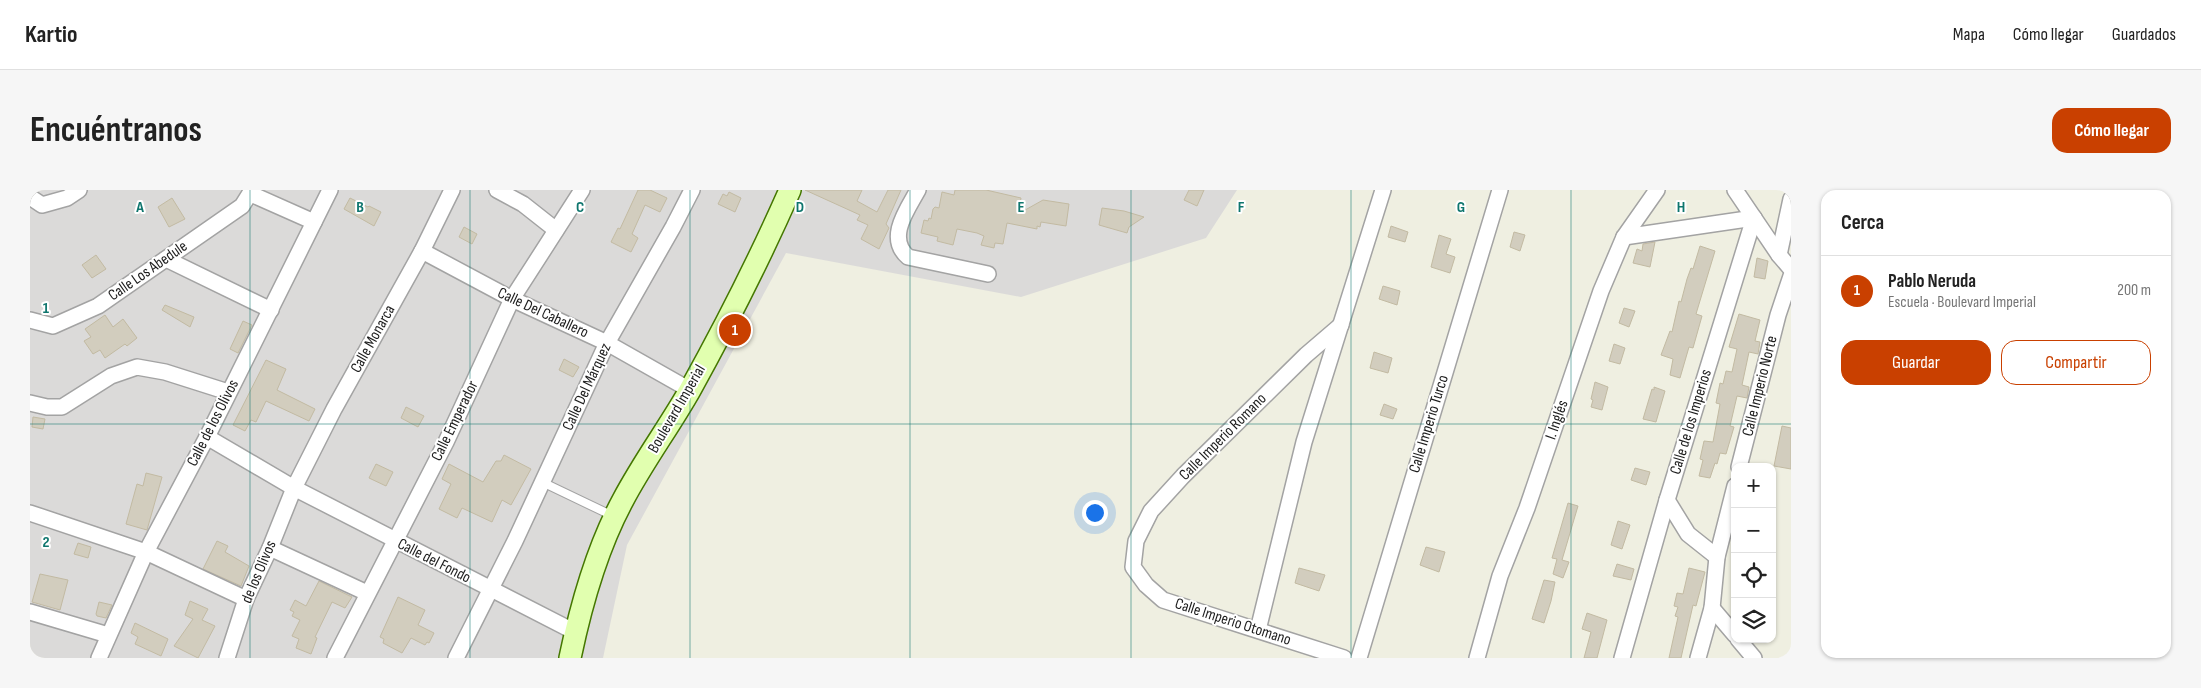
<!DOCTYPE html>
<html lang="es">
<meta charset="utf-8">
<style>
:root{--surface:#fff;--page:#f6f6f6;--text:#222;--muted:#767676;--line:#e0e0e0;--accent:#c94000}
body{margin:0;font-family:"Sofia Sans Condensed",sans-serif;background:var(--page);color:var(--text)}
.controls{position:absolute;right:15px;bottom:15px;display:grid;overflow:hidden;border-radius:10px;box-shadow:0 1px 4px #0004}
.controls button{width:45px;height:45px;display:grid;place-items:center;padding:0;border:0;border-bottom:1px solid var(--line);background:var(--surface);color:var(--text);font:25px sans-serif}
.you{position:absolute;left:1064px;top:322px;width:18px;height:18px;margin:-12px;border:4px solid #fff;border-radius:50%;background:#1a73e8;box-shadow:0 0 0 8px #1a73e833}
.badge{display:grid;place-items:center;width:32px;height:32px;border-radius:50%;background:var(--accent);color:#fff;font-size:16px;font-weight:700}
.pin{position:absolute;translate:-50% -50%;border:2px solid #fff;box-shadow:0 1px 5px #0006}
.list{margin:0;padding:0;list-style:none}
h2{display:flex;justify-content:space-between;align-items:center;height:65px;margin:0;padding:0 20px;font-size:21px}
h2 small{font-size:16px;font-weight:400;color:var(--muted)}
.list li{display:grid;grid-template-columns:32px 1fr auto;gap:15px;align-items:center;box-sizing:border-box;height:70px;padding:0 20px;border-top:1px solid var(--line)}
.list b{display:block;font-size:19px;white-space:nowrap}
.list p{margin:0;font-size:16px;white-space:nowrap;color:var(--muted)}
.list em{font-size:16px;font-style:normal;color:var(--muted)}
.actions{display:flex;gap:10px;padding:15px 20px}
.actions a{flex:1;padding:11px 0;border:1px solid var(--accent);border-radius:15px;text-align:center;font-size:18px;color:var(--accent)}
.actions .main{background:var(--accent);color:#fff}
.icon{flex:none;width:28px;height:28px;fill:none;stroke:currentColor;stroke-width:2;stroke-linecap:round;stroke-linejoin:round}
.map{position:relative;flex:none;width:1761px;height:468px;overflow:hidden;border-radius:15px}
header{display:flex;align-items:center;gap:30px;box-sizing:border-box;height:70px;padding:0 25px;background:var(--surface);border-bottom:1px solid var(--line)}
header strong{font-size:24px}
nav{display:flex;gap:28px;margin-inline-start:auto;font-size:18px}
.intro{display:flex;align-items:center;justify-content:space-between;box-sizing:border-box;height:120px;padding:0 30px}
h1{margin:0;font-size:35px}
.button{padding:12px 22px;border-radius:15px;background:var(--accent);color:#fff;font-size:18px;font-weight:700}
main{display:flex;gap:30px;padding:0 30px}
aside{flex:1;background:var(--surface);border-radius:15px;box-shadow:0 1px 4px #0004}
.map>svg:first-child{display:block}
.residential{fill:#dbdad9}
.building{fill:#d2cdbe;stroke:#c2baa2}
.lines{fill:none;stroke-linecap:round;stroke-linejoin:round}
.lane-casing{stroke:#a3a3a3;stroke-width:10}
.street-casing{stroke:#a3a3a3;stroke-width:18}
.secondary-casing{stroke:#470;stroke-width:24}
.lane{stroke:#fff;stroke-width:8}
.street{stroke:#fff;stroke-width:15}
.secondary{stroke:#e1ffaf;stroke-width:21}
.grid{fill:none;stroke:#0f766e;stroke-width:1;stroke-opacity:0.55}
.labels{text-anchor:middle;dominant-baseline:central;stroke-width:4;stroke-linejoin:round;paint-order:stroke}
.street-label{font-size:16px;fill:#1c1c1c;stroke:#fff}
.grid-label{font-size:16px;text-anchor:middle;font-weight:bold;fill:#0f766e;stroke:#fff;stroke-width:4;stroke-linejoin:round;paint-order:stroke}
</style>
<header>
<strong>Kartio</strong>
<nav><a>Mapa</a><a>Cómo llegar</a><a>Guardados</a></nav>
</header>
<div class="intro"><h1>Encuéntranos</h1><a class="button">Cómo llegar</a></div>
<main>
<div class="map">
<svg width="1761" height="468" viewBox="0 0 1761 468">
<rect width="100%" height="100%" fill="#efefe1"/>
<path class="residential" d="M0,0H1207L1176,48L991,107L756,63L597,355L573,468H0Z"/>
<g class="building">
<path d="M608,0H620L637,8L630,22L615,15L602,44L608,48L601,62L581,52L588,38L590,39Z"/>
<path d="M775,0H832L827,11L847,22L858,0H871L856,34L859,38L849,59L831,49L838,35L827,30L830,25Z"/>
<path d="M925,0H956L991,8L988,24L1013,10L1039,14L1036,36L1011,32L1010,37L1007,36V39L977,33L973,54L965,53L964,58L951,55L954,46L947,43L927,39L923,55L907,51L908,47L891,43L894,30L898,31L899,28L901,29L903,19L905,17L909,18L912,2L924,5Z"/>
<path d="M1159,0H1174L1167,16L1154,10Z"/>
<path d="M699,2L711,8L705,22L688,14L693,4L697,6Z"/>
<path d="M142,8L155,29L139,37L128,17Z"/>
<path d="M320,8L338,17L339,16L351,22L344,36L314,19Z"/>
<path d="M1072,18L1094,21L1114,27L1099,37L1097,43L1069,35Z"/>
<path d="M1361,36L1378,42L1375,52L1358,47Z"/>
<path d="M434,37L447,44L442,54L429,47Z"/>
<path d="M1484,42L1495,45L1490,61L1480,57Z"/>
<path d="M1409,45L1421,49L1416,64L1425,67L1420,83L1401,77Z"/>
<path d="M1625,52L1620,77L1603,73L1607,59L1612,61L1613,54Z"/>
<path d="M1670,56L1685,61L1666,124L1672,126L1663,158L1659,157L1650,188L1640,185L1643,169L1631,165L1640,141L1642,142L1649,111L1651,112L1657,89L1661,78L1663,79Z"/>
<path d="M66,65L76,79L62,88L52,75Z"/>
<path d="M1727,68L1738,71L1735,89L1724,87Z"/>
<path d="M1353,96L1370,101L1367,115L1349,109Z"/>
<path d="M135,115L164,127L160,137L132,120Z"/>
<path d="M1594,118L1605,121L1599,137L1589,133Z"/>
<path d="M1709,124L1730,130L1725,151L1730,152L1728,164L1719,162L1712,195L1719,197L1717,208L1707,206L1700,236L1704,237L1696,264L1690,263L1687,274L1685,273L1680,288L1669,286L1673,270L1670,269L1674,251L1683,252L1690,214L1686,213L1690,193L1693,194L1696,181L1702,182L1707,159L1699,157Z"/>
<path d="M75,125L83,137L93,129L107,148L97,156L95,154L75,168L70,160L63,164L54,151L61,147L55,139Z"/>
<path d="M213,131L222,135L208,163L200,159Z"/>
<path d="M1584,154L1595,158L1590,174L1579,171Z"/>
<path d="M1344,162L1362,168L1358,183L1340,178Z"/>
<path d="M534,169L549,177L543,187L529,180Z"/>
<path d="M236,170L256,179L247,200L285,219L279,231L236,211L226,232L221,230L215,241L203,235Z"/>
<path d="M1565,192L1578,197L1572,220L1561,217L1563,210L1561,209Z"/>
<path d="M1624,197L1635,201L1626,232L1613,229L1622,199L1624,200Z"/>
<path d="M1354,214L1367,219L1363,229L1350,225Z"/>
<path d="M376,217L394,226L388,237L371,228Z"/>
<path d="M3,227L15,229L13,239L2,237Z"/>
<path d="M1752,236L1761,238V279L1744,276Z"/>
<path d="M474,265L501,279L481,315L472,310L462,332L432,318L427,328L409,319L421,294L412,289L419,274L453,292L466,271H471Z"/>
<path d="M346,274L363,282L356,296L339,288Z"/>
<path d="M1605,278L1620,282L1616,295L1601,290Z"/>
<path d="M116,283L132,287L117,340L96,334L107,294L113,296Z"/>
<path d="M1538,313L1548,316L1532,370L1539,372L1533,388L1523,384L1527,369L1522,368Z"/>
<path d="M1588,331L1600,335L1592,359L1581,355Z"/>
<path d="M187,351L198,356L195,362L219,376L211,396L173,379Z"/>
<path d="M48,353L61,357L58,368L44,364Z"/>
<path d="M1396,357L1415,362L1409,382L1390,375Z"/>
<path d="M1587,374L1604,379L1601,390L1583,386Z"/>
<path d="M1269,378L1295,385L1289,401L1265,393Z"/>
<path d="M1659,378L1675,382L1666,416L1663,415L1651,468H1639L1648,427L1645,426L1648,417L1644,416L1647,403L1653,404Z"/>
<path d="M10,384L38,390L30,420L2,412Z"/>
<path d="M1514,390L1525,392L1521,411L1514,433L1502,429Z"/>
<path d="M289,391L322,407L315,418L302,412L285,447L287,448L281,464L266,458L269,449L262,446L270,430L262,426L264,422L260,420L265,410L276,416Z"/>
<path d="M368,407L395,420L388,435L404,443L399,453L397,452L395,455L381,448L372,463L353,453L354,449L350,447Z"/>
<path d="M160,411L178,419L172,430L185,436L168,468L144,456L163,429L155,425Z"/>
<path d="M69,412L82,415L76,428L67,426L66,424Z"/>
<path d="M1557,423L1577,430L1567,468H1554L1561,442L1552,439Z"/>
<path d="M105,433L138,449L131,466L105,454L108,447L101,443Z"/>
</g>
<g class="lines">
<defs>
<path id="lane" d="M512,292L583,326"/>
<g id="street">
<path d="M467,0L493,14L526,40"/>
<path d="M888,0C877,20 856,48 878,67L958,84"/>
<path d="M1705,0L1749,65L1761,79"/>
<path d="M221,4L284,32"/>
<path d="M0,7L12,15L37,8L49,0"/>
<path d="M1594,47L1724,28"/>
<path d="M392,61L482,109L577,153L660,200"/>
<path d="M1749,65L1761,9"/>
<path d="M136,69L241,120"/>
<path d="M0,130L23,136L68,116L212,16L222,0"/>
<path d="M1311,135L1276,165L1153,286L1121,321L1106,351L1103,377L1116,395L1133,410L1314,468"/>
<path d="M0,213L17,217H32L81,186L107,177L135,182L198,202"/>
<path d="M177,247L264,298L545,442"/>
<path d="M1709,277L1748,125L1761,86"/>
<path d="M1637,310L1658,344L1687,367"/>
<path d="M0,323L116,362L216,409"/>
<path d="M240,358L337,403"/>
<path d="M1682,418L1705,445"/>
<path d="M0,422L78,445"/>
<path d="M1228,440L1274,252L1353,0"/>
<path d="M1708,449L1724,468"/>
<path d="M69,468L116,362L177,247L300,0"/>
<path d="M197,468L216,409L240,358L264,298L304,219L392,61L422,0"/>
<path d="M305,468L416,252L482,109L552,0"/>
<path d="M426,468L485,351L577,153L643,37L662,0"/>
<path d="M1329,468L1470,0"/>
<path d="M1447,468L1470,386L1497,318L1571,101L1594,47L1627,0"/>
<path d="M1592,468L1637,310L1724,28"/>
<path d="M1668,468L1682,418L1687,367L1705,296"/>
</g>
<path id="secondary" d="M540,468C551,415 567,358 593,310C613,272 639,237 660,200C696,135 730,68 760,0"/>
</defs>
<use href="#lane" class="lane-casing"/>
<use href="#street" class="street-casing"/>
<use href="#secondary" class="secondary-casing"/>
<use href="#lane" class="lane"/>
<use href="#street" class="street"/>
<use href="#secondary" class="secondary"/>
</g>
<path class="grid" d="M220,0V468M440,0V468M660,0V468M880,0V468M1101,0V468M1321,0V468M1541,0V468M0,234H1761"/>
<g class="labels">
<g class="street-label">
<text transform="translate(118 81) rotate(-35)">Calle Los Abedule</text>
<text transform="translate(513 123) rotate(25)">Calle Del Caballero</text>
<text transform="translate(343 149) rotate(-61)">Calle Monarca</text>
<text transform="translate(1730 196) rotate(-76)">Calle Imperio Norte</text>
<text transform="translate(557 197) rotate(-65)">Calle Del Márquez</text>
<text transform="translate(647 219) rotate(-60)">Boulevard Imperial</text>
<text transform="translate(1527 230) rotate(-71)">I. Inglés</text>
<text transform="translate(425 231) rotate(-64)">Calle Emperador</text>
<text transform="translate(1661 232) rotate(-73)">Calle de los Imperios</text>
<text transform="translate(183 233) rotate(-63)">Calle de los Olivos</text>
<text transform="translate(1399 234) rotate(-73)">Calle Imperio Turco</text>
<text transform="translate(1193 247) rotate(-45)">Calle Imperio Romano</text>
<text transform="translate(404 371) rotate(27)">Calle del Fondo</text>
<text transform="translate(229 382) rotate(-67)">de los Olivos</text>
<text transform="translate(1203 432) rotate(18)">Calle Imperio Otomano</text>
</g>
</g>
<g class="grid-label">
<text x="110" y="22">A</text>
<text x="330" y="22">B</text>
<text x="550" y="22">C</text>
<text x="770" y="22">D</text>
<text x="991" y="22">E</text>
<text x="1211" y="22">F</text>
<text x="1431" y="22">G</text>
<text x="1651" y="22">H</text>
<text x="16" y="123">1</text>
<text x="16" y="357">2</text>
</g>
</svg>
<div class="controls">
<button>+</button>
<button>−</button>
<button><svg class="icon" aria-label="locate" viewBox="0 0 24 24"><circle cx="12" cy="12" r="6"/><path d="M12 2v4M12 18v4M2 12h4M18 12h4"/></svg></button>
<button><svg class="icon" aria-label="layers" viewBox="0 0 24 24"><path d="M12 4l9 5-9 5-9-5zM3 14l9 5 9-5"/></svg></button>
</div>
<div class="you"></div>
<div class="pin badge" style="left:705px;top:140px">1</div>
</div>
<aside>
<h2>Cerca<small></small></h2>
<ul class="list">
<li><span class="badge">1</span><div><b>Pablo Neruda</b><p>Escuela · Boulevard Imperial</p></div><em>200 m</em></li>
</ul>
<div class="actions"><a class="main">Guardar</a><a>Compartir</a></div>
</aside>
</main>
